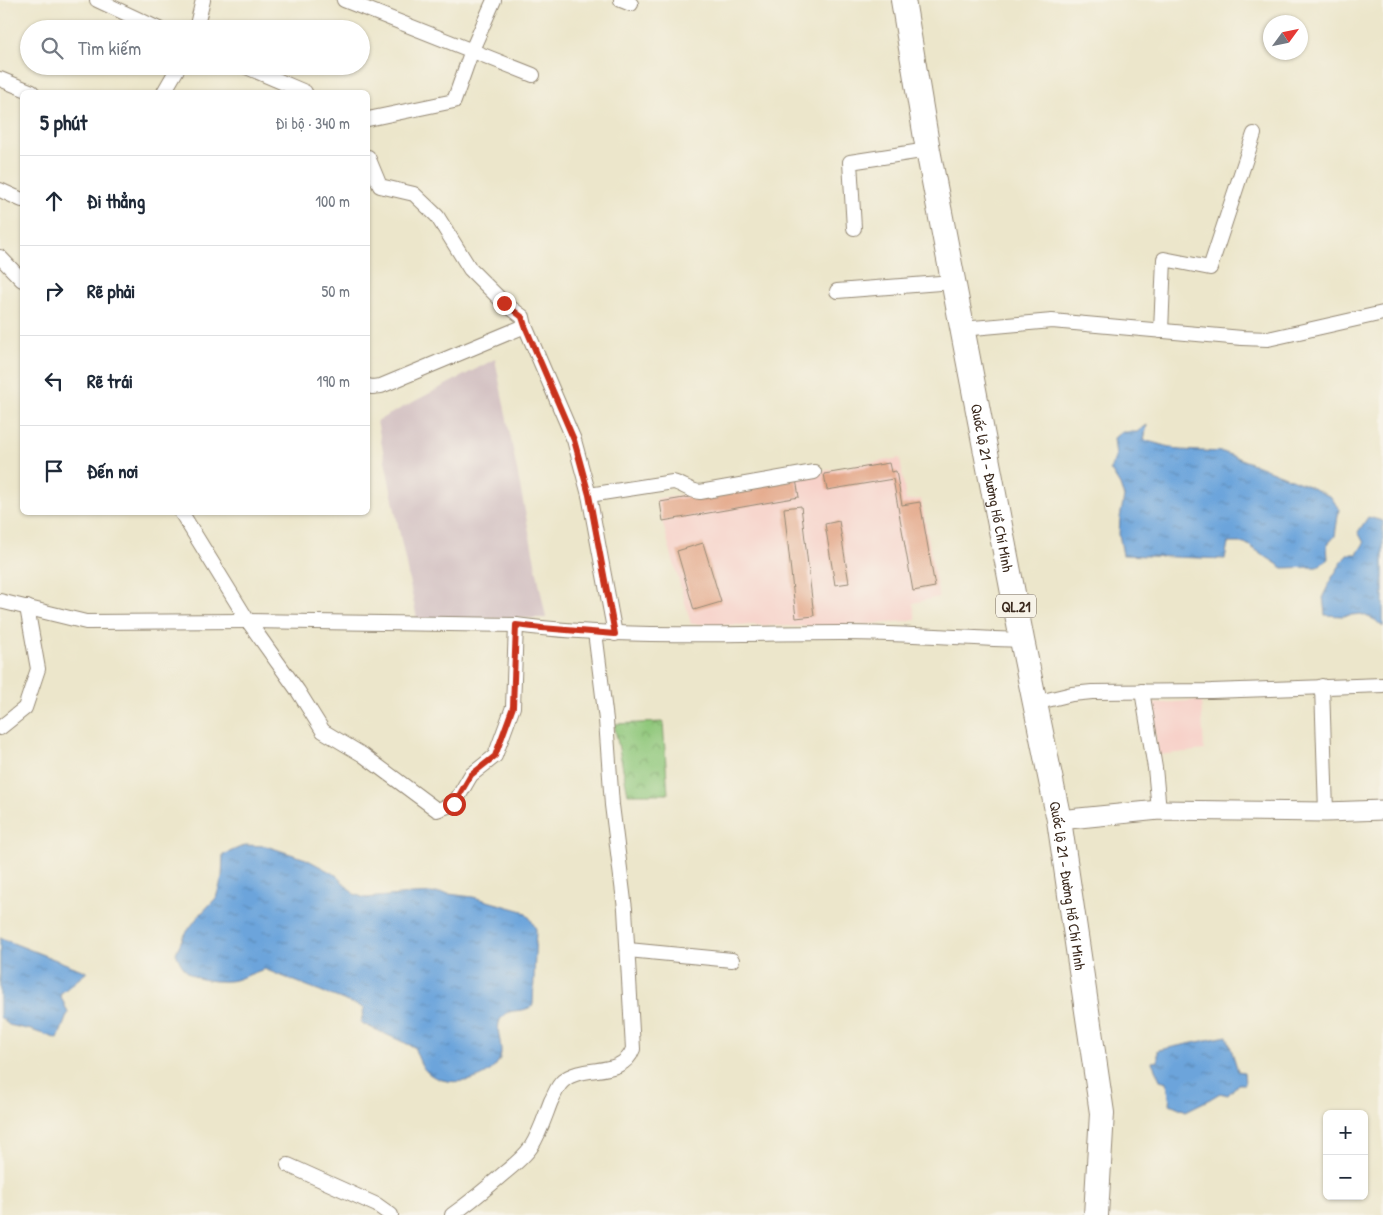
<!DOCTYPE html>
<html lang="vi">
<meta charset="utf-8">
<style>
:root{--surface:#fff;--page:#f2f2f3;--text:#1f2937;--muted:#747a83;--line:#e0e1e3}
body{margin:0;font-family:"Patrick Hand",sans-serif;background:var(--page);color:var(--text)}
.controls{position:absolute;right:15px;bottom:15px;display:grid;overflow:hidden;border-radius:8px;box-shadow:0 1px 4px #0004}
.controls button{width:45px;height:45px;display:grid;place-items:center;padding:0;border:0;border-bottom:1px solid var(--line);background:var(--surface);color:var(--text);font:25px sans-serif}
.compass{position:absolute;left:1263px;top:15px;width:45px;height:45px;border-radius:50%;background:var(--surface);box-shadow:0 1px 4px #0004;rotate:57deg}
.stop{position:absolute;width:15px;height:15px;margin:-11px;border:4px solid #c8321e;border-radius:50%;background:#fff}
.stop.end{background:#c8321e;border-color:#fff;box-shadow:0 1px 5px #0008}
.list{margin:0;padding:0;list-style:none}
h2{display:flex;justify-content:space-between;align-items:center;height:65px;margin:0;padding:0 20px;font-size:21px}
h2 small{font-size:16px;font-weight:400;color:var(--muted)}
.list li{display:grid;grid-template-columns:32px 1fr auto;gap:15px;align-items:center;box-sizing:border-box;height:90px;padding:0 20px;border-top:1px solid var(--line)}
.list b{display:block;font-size:19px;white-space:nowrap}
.list em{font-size:16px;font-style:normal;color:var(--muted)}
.icon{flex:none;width:28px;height:28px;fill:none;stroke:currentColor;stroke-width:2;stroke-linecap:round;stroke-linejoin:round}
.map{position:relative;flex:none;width:1383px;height:1215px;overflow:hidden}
.search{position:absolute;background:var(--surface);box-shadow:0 1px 4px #0004;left:20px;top:20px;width:350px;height:55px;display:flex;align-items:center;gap:12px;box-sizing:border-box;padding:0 18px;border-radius:28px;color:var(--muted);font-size:19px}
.panel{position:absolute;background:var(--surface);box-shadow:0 1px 4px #0004;left:20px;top:90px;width:350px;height:425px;border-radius:8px}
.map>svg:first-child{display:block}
.built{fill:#f7d1c9}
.industrial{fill:#d2bfc1}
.park{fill:url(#park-crowns);stroke:#65784c}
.water{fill:url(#water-ripples);stroke:#54677c}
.building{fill:#e4a789}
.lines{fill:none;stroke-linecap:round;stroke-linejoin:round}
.street-casing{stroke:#948874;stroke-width:16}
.secondary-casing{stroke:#948874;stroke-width:21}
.highway-casing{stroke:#948874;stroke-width:26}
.street{stroke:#fff;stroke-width:14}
.secondary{stroke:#fff;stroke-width:19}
.highway{stroke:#fff;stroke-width:24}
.route{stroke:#c8321e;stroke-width:6}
.labels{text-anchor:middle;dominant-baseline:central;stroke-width:5;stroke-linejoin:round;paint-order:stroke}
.shield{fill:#f7f3e8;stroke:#73665b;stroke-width:1}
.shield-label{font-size:14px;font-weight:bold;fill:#3b2a1e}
.street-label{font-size:15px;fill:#3b2a1e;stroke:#f7f3e8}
</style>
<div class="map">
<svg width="1383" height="1215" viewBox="0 0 1383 1215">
<defs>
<pattern id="park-crowns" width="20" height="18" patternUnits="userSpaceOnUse" patternTransform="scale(1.25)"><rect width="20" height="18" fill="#8fc77a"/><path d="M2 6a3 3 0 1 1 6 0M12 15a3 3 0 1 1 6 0" fill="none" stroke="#76a263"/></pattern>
<pattern id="water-ripples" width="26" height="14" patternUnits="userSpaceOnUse" patternTransform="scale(1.25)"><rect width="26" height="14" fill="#6ca4db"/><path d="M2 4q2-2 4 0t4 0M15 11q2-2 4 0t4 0" fill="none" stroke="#5a86b1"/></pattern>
</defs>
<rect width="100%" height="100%" fill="#f7f3e8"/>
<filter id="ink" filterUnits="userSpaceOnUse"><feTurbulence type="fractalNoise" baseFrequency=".02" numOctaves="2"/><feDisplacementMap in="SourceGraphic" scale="10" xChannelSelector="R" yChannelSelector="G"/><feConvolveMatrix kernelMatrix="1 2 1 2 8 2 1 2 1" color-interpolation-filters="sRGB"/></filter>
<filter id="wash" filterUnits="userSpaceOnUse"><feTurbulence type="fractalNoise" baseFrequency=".0096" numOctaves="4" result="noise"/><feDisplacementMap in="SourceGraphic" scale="20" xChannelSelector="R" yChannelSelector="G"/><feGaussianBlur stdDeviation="1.12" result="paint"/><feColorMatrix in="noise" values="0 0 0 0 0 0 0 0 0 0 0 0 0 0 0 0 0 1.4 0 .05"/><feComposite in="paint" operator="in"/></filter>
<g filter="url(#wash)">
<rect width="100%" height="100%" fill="#ece6cb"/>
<g class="built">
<path d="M900,458L906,501L921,499L939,597L913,603L916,620L838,627L691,624L656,499Z"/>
<path d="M1201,700L1204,750L1158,755L1151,704Z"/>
</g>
<path class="industrial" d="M495,359L546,618L417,619L377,421Z"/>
<path class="park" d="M663,722L668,794H628L614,724Z"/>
<g class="water">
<path d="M1147,425L1144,440L1180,450L1223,452L1306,485L1331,497L1339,509L1335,536L1327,545L1328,559L1317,567L1283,568L1245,543H1228L1225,559L1123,555L1119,534L1120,518L1124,497L1120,485L1110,469L1116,457L1114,438L1121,432H1137Z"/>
<path d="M1368,517L1383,521V627L1375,620L1361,614L1342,616L1325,615L1323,596L1333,576L1347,554H1357L1364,543L1358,532Z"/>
<path d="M245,845L266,846L306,859L336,875L354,894L365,898L412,894L441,893L473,897L523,911L530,918L536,929L533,1005C524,1014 510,1007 502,1017C492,1030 507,1048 498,1062C486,1083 443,1089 426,1071C420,1065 417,1054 414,1047L361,1023L364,1008L264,969C255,972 247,976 238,979C230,982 223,981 215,981C193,979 184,974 176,953L183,937L197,918L216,898L222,878L223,855Z"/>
<path d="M0,938L87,972L60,994L68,1013L58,1039L31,1030L9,1025L0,1017Z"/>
<path d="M1227,1036L1238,1071L1244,1072L1245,1084H1238L1228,1095L1220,1093L1210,1099L1186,1111L1170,1104L1167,1082L1160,1080L1152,1062L1158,1061V1050Z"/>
</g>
<g id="blocks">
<g class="building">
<path d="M889,463L891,472L896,471L902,505L920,502L935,587L913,591L893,479L827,490L824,474Z"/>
<path d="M796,479L799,497L663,521L660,502Z"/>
<path d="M801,506L814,616L796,618L784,508Z"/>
<path d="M839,521L849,583L835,585L825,524Z"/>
<path d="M703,543L721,602L694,610L677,551Z"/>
</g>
</g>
</g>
<g filter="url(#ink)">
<use href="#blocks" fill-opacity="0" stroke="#948874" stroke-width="1"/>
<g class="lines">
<defs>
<g id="street">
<path d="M97,0L159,29"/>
<path d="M344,0L533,75"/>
<path d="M621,0L631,4"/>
<path d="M196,29L203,0"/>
<path d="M244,66L305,92"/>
<path d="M0,79L32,92"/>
<path d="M164,92L179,66"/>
<path d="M368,119L454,101L472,50L494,0"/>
<path d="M368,157L380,186L414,194L437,216L470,269L504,303L523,317L525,326L574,440L589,495L615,634"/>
<path d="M0,190L22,200"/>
<path d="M854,228L850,162L928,150"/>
<path d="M0,257L22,280"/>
<path d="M837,291L953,282"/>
<path d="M962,329L1052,321L1242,338L1268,339L1383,313"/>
<path d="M1161,331L1164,259L1210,268L1254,134"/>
<path d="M368,386L372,387L381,386L525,326"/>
<path d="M589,495L673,482C683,484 689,491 700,492L814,472"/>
<path d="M181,512L248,621L298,691L323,731L363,755L437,810L454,804L471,775L495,756L513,707L516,625"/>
<path d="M0,601L86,622L248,621L516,625C624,639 732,633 841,633C901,633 962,638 1022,640"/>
<path d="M1322,686L1326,812"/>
<path d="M1142,691L1155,768L1159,810"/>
<path d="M1035,703L1072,694L1092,692L1211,691L1383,685"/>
<path d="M0,728L25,708L38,669L27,607"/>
<path d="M628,950L732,960"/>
<path d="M288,1165L377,1205L391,1215"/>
<path d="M452,1215C470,1202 487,1188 503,1174C513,1166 524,1157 531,1147C540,1133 545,1116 551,1101C555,1094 557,1086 563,1081C583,1063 622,1079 633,1049L625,909L612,805L606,720L595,632"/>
</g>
<path id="secondary" d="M1059,820L1159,810L1326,812L1383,810"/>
<g id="highway">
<path id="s1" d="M903,0L928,150L1022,640L1059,820L1102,1113L1096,1215"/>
</g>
</defs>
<use href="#street" class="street-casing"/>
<use href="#secondary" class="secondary-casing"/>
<use href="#highway" class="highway-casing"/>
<use href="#street" class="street"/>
<use href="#secondary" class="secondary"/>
<use href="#highway" class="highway"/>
</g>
</g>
<g class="lines" filter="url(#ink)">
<path class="route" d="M454,804L471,775L495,756L513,707L516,625L542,628L615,634L589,495L574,440L525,326L522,317L504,303"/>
</g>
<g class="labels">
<rect class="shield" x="996" y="594.5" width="40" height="23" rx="4"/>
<g class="shield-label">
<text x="1016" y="606">QL.21</text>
</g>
<g class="street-label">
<text stroke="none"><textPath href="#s1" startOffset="496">Quốc lộ 21 - Đường Hồ Chí Minh</textPath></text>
<text stroke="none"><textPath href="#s1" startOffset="901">Quốc lộ 21 - Đường Hồ Chí Minh</textPath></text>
</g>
</g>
</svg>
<div class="controls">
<button>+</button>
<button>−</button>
</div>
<svg class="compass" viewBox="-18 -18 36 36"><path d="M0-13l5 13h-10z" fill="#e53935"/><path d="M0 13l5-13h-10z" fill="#747a83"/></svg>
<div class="stop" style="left:454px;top:804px"></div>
<div class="stop end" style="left:504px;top:303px"></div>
<div class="search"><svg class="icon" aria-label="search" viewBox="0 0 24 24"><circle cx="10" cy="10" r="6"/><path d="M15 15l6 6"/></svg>Tìm kiếm</div>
<section class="panel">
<h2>5 phút<small>Đi bộ · 340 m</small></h2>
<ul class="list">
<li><svg class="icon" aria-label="ahead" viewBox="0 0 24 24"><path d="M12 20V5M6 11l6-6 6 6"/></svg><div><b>Đi thẳng</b></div><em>100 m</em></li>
<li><svg class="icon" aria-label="right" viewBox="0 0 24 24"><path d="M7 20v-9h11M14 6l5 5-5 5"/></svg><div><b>Rẽ phải</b></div><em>50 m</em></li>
<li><svg class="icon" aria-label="left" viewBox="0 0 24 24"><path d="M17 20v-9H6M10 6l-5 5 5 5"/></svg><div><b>Rẽ trái</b></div><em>190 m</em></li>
<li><svg class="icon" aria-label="arrive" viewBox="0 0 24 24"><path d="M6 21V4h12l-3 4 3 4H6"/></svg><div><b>Đến nơi</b></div></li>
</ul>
</section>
</div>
